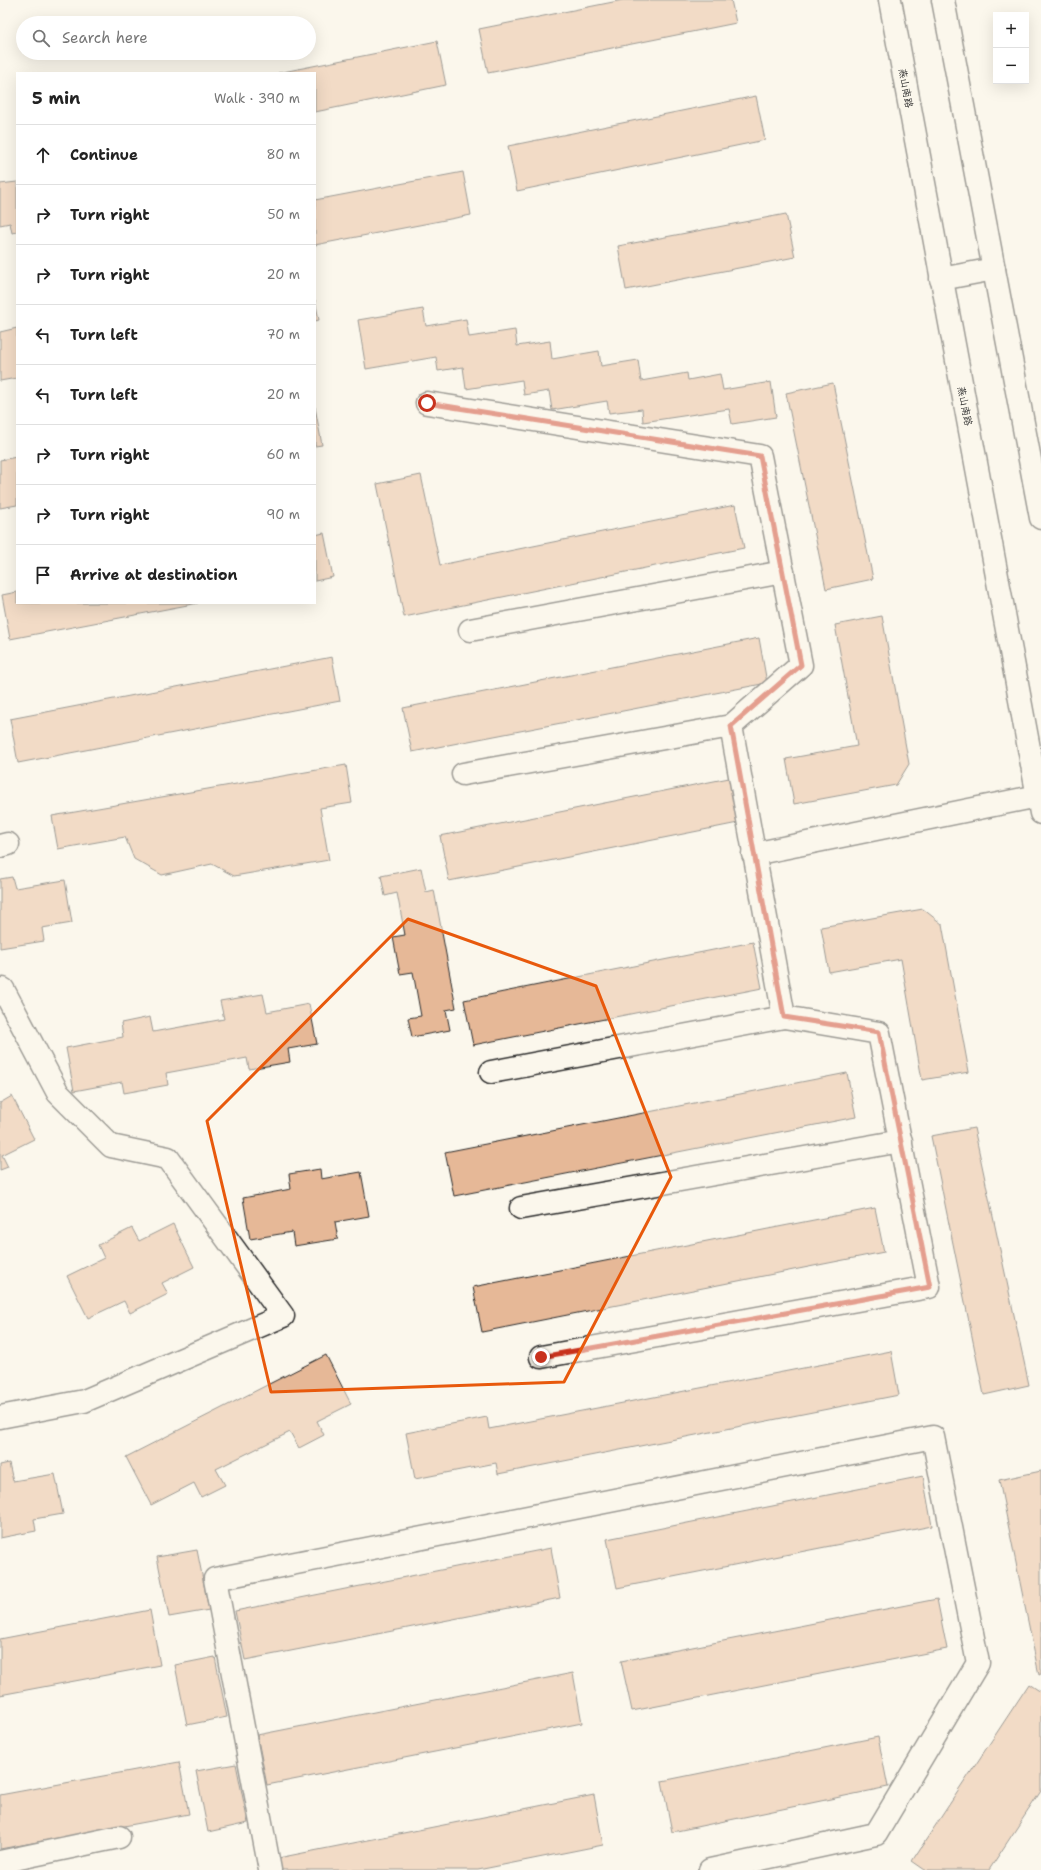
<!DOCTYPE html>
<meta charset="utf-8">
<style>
:root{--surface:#fff;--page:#f2f2f2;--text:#222;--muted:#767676;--line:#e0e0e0}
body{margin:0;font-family:"Shantell Sans","LXGW WenKai TC",sans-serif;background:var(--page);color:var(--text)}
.controls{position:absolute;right:12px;top:12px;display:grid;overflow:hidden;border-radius:0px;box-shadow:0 4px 16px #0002}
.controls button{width:36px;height:36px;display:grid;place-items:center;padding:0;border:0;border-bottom:1px solid var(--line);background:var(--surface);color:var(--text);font:20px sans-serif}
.stop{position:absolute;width:12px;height:12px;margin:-9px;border:3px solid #c8321e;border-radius:50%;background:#fff}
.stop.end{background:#c8321e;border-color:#fff;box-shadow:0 1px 4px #0008}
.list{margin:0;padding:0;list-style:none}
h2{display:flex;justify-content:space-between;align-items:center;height:52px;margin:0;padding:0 16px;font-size:17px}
h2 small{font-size:13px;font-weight:400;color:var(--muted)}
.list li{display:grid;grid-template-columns:26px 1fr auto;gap:12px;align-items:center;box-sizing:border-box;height:60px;padding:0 16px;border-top:1px solid var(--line)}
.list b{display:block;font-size:15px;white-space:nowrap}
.list em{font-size:13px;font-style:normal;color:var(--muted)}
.icon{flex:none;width:22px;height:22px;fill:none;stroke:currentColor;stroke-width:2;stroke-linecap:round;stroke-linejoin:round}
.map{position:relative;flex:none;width:1041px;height:1870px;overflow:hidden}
.search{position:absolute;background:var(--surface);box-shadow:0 4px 16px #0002;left:16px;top:16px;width:300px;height:44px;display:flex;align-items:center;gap:10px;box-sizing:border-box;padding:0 14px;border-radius:22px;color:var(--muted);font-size:15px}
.panel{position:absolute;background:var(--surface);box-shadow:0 4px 16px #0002;left:16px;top:72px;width:300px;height:532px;border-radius:0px}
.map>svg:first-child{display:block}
.building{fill:#e6b897;stroke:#2b2b2b}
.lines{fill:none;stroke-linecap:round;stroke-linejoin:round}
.minor-casing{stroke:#2b2b2b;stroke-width:25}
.secondary-casing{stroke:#2b2b2b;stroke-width:25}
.minor{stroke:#fbf7ec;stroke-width:22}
.secondary{stroke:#fbf7ec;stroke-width:22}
.route{stroke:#c8321e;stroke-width:5}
.marked{fill:none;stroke:#e8590c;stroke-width:3;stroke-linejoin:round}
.labels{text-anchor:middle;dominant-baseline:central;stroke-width:3.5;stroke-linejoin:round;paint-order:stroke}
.street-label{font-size:10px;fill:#2b2b2b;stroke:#fbf7ec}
</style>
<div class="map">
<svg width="1041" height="1870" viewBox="0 0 1041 1870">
<rect width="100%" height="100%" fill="#fbf7ec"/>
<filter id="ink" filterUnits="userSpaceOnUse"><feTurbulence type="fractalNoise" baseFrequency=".025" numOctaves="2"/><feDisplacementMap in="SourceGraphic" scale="8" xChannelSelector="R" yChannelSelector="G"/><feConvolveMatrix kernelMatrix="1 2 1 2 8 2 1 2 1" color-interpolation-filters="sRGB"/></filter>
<g filter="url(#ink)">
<g class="building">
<path d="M623,0H731L736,23L488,73L479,29Z"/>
<path d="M437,41L446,85L315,112V73H278Z"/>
<path d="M756,96L765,140L517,191L508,146Z"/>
<path d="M463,172L471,215L315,245V200Z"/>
<path d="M17,182V232L12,233L10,223L0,225V184Z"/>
<path d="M786,214L795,257L626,290L618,246Z"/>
<path d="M315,300L319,320L315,321Z"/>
<path d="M423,309L426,326L466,319L469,337L515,330L517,346L550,341L552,359L599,351L601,366L638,360L641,381L687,373L688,380L720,374L723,390L771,382L776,417L732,424L729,409L643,422L642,409L609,413L607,401L552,410L549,391L524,395L522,380L466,389L463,367L438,371L436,357L366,369L358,320Z"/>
<path d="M17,328V378L0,381V332Z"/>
<path d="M833,383L873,579L826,589L786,393Z"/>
<path d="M315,407L322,445L315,446Z"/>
<path d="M17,457V505L0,508V460Z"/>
<path d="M421,475L440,565L735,505L744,548L404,617L377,484Z"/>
<path d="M324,533L333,577L315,581V535Z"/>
<path d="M17,592V603H198L10,639L2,595Z"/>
<path d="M882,616L909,764L896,785L794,804L786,759L857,746L835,625Z"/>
<path d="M759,638L767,683L412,752L403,708Z"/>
<path d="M332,657L340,701L18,763L10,719Z"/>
<path d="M346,765L352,803L320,808L329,860L234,876L212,864L162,875L134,859L125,837L58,849L52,816Z"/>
<path d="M729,778L738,823L449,881L440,836Z"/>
<path d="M421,868L426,892L434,890L456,1008L446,1010L450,1030L412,1037L408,1018L421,1016L413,972L400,974L393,937L405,935L397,893L385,896L381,876Z"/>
<path d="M12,877L15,888L65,880L72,923L42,928L44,941L0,948V879Z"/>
<path d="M923,909L942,924L969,1072L922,1080L901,959L829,972L821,927Z"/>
<path d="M753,942L762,988L473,1045L464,1000Z"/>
<path d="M263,994L267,1012L309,1004L317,1044L288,1049L290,1062L249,1069L247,1058L166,1073L168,1085L124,1093L122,1082L74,1091L66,1048L123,1037L121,1023L150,1017L153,1032L224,1019L220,1001Z"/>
<path d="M847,1073L856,1117L454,1196L445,1152Z"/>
<path d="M12,1096L34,1139L2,1155L8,1167L0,1170V1103Z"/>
<path d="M974,1128L1029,1385L984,1395L931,1136Z"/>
<path d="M320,1169L321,1179L361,1172L369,1216L335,1222L338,1239L294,1246L292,1232L250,1239L243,1198L291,1189L289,1174Z"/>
<path d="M875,1208L884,1252L482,1332L473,1287Z"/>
<path d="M173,1224L194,1267L162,1283L168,1294L130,1313L124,1301L88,1318L67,1276L104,1258L98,1245L132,1228L139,1241Z"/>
<path d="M891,1351L899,1395L498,1474L496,1463L415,1479L406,1433L487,1417L489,1429Z"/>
<path d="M326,1355L351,1404L317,1421L324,1435L299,1448L290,1432L216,1469L225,1485L201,1497L194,1483L151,1505L126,1457Z"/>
<path d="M9,1463L13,1481L55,1474L63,1514L34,1519L36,1531L0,1538V1465Z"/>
<path d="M1041,1471V1674L1039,1675L999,1480Z"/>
<path d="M923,1476L932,1526L617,1588L607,1539Z"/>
<path d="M551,1548L560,1598L245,1660L235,1611Z"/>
<path d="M197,1550L209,1610L169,1617L157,1557Z"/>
<path d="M937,1599L947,1649L632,1711L621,1661Z"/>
<path d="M150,1610L160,1665L0,1695V1639Z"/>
<path d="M215,1657L227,1717L187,1725L175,1665Z"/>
<path d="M573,1673L582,1723L267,1785L257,1735Z"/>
<path d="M1029,1684L1041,1692V1791L989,1870H925L912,1861Z"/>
<path d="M878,1737L888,1787L672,1832L662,1781Z"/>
<path d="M179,1762L189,1814L0,1849V1795Z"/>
<path d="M236,1764L248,1823L208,1832L196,1771Z"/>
<path d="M594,1795L603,1845L478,1870H281L278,1858Z"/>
</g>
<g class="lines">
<defs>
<g id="minor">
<path d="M427,403L760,456L801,665L731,726L784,1017L879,1033L929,1287L541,1357"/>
<path d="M470,630L783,572"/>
<path d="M463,774L731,726"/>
<path d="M0,846L8,844"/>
<path d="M753,854L1038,796"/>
<path d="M0,990L3,989L58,1093L111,1146L168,1158L283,1316L84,1401L0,1417"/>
<path d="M491,1072L784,1017"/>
<path d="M521,1208L901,1141"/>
<path d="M0,1862L119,1837"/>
<path d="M270,1870L215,1579L933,1437L978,1663L876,1834L710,1870"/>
</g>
<g id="secondary">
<path d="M890,0L1041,813"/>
<path d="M943,0L1041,518"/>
<path d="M941,279L994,269"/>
</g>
</defs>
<use href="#minor" class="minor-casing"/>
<use href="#secondary" class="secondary-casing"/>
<use href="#minor" class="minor"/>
<use href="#secondary" class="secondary"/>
</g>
</g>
<g class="lines" filter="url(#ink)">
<path class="route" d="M427,403L760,456L801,665L731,726L784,1017L879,1032L930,1287L541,1357"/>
</g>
<path d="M0 0H1041V1870H0ZM408,919L596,986L671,1177L564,1382L271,1392L207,1121Z" fill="#fbf7ec" fill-opacity=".55" fill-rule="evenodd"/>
<path class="marked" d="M408,919L596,986L671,1177L564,1382L271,1392L207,1121Z"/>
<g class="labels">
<g class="street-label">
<text transform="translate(906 88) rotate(80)">燕山南路</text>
<text transform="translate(965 406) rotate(79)">燕山南路</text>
</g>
</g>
</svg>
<div class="controls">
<button>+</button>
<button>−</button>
</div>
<div class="stop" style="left:427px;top:403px"></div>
<div class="stop end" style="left:541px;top:1357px"></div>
<div class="search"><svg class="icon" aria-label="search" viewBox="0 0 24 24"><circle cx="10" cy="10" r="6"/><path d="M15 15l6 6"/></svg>Search here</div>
<section class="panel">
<h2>5 min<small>Walk · 390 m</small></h2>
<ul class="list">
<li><svg class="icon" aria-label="ahead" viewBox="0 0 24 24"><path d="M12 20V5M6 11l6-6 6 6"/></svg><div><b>Continue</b></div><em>80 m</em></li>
<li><svg class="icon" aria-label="right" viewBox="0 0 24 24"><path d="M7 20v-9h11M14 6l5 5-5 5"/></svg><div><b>Turn right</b></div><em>50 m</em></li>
<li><svg class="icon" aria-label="right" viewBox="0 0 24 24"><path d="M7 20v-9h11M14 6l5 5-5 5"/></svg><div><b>Turn right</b></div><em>20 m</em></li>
<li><svg class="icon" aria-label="left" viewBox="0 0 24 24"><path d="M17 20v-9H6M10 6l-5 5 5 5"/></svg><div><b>Turn left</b></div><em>70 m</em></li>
<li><svg class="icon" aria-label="left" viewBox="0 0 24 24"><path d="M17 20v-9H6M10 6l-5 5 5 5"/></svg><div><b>Turn left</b></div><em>20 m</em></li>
<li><svg class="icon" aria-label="right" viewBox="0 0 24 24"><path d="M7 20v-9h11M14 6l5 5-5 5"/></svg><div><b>Turn right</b></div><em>60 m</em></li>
<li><svg class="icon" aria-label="right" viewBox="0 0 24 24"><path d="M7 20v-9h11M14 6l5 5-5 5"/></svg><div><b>Turn right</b></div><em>90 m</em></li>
<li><svg class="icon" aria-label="arrive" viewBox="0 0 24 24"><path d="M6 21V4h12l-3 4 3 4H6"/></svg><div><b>Arrive at destination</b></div></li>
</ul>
</section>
</div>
